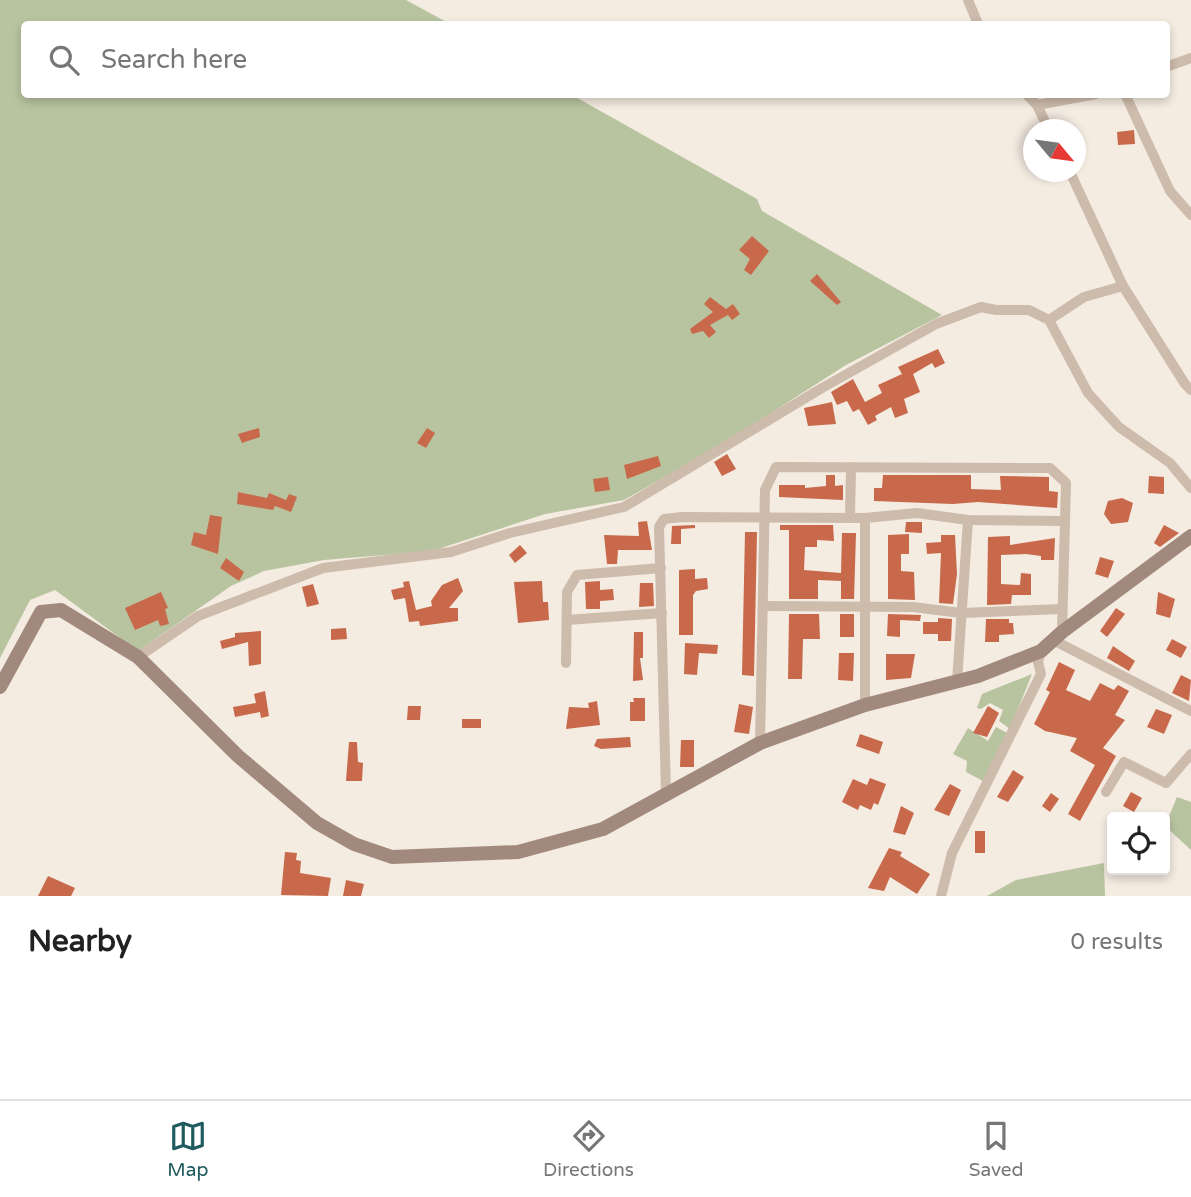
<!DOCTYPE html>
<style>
:root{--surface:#fff;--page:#f2f2f2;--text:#222;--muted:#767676;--line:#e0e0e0;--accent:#1f5a5e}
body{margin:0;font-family:"Varela Round",sans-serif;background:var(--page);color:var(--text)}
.controls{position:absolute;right:21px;bottom:21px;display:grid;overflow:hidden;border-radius:7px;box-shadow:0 4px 10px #0003}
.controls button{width:63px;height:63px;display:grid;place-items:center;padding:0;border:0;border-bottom:2px solid var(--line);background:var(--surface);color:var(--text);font:35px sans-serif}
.compass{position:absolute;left:1023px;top:119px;width:63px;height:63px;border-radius:50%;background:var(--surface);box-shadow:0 4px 10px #0003;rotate:119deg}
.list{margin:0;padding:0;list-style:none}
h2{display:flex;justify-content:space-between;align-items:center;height:91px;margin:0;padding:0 28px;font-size:30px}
h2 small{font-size:23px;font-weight:400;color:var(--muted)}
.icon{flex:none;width:38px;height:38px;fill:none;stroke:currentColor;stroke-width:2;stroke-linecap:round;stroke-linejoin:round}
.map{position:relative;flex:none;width:1191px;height:896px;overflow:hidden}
.search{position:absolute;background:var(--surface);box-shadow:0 4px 10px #0003;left:21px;right:21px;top:21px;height:77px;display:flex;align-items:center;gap:18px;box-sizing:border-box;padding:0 24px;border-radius:7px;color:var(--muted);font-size:26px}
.sheet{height:203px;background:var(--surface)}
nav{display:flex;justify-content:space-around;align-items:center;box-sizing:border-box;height:98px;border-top:2px solid var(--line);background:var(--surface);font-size:19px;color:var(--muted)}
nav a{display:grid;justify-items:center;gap:4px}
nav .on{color:var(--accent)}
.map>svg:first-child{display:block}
.green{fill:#b8c4a0}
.building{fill:#c8694b}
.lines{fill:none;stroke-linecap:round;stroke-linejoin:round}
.street{stroke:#cdbbac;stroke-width:10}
.secondary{stroke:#a18a7d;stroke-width:14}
</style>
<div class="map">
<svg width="1191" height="896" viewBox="0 0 1191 896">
<rect width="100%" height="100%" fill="#f4ebe1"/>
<g class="green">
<path d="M0,0H406L450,24H24V94L572,95L757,199L762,211L942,315L846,365L721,445L624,500L545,514L432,551L324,560L264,571L231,586L138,651L55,590L30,600L0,658Z"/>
<path d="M1032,674L1010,729L999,721L1003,710L990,703L981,709L977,708L982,694Z"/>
<path d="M996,727L1009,734L983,781L966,772L967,761L953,754L968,728L988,741Z"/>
<path d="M1177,797L1191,802V850L1165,826Z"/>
<path d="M1104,863L1105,896H987L1016,880Z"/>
</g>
<g class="building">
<path d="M1134,130L1135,144L1118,145L1117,132Z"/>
<path d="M752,236L769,251L751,275L744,270L750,259L739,250Z"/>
<path d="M817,274L841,302L837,305L810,281Z"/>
<path d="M710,297L726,309L733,304L740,314L732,320L728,315L710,325L716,332L709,338L703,331L692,334L690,329L713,312L704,304Z"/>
<path d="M938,349L945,363L935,368L932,363L913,374L920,392L904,399L908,413L895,418L891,407L875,416L877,420L868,425L859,409L853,412L847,401L837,405L831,392L853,379L865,402L882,393L878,385L902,374L898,367Z"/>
<path d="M832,402L836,424L808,426L804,408Z"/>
<path d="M259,428L260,437L242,443L238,434Z"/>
<path d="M427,428L435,433L426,448L417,443Z"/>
<path d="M727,454L736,469L722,476L714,462Z"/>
<path d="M658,456L661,466L627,479L624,465Z"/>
<path d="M826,475H835V486L843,485V500L779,497V485H805V488L826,486Z"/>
<path d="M883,475H971V489L1001,490L1000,476L1049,477V491L1058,492L1057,508L978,502L953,504L874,501V488H882Z"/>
<path d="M1149,476L1164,477V494L1148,493Z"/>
<path d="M608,477L610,490L595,492L593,479Z"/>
<path d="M238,492L267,498L269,493L286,500L289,494L297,497L291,512L275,506L273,510L237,504Z"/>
<path d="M1122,498L1133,503L1128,522L1111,524L1104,514L1108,501Z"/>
<path d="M210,515L222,517L218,554L191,545L194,532L206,535Z"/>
<path d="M647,521L652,550H618L617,564H607L604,535L639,536L638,522Z"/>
<path d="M906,522H922V533L905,532Z"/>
<path d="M695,525V528L681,529V544H671L672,526Z"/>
<path d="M780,525H833L834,541L817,540V547H805L804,570L841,573L842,533H856L854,599H841V581L818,580V599H789V530H780Z"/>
<path d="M1164,525L1179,533L1160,547L1154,543Z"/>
<path d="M745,532H757L754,676L742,675Z"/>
<path d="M909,534V554H901V571L914,572L915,600L888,599V535Z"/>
<path d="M941,535H955L957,574L953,604L939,603L941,553L927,554L926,543L941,542Z"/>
<path d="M1010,536V545L1055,538L1054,560H1041V556L1026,554L1001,555V584L1020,585L1021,573L1031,574V595H1012L1011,604L987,605L988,537Z"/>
<path d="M520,545L527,553L515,563L509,555Z"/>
<path d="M1100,557L1114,561L1108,578L1095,574Z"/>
<path d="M226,558L244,572L239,581L220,568Z"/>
<path d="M695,569V579L707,578L708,589L696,591L693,595V635H679V570Z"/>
<path d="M458,578L463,591L449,608H458V621L420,626L419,621L409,622L405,598L394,600L391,590L404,587L403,582L409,581L416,610L432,606L431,601L442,585Z"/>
<path d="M542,581L543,602H548L549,620L518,623L514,582Z"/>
<path d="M600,581V590L613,589L614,600L600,601V609H586L585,582Z"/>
<path d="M640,583H653L654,606L639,607Z"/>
<path d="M313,584L319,604L307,607L302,587Z"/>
<path d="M161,592L168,608L165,609L169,624L160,626L158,620L135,630L125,608Z"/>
<path d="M1158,592L1175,599L1170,618L1156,614Z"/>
<path d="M1116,608L1125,614L1107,637L1100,631Z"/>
<path d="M789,614H819L820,639H803L802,679H788Z"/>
<rect x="840" y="614" width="14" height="23"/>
<path d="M888,614L921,615L920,621L900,620V637L887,636Z"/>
<path d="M938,618L952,619L951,641H938V634H923V622H938Z"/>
<path d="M986,619H1009V623H1013L1014,634L999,635V642H985Z"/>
<path d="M346,628L347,639L331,640V629Z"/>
<path d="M261,631V664L249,666L248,642L222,649L220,641L235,637V633Z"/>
<path d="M634,632H643V658H640L643,680L633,681Z"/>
<path d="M1172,639L1187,647L1181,658L1166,650Z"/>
<path d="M685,643L718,645L717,654L699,653L697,675L684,674Z"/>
<path d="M1113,646L1135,661L1129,671L1107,658Z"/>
<path d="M839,653H854L853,681L838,680Z"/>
<path d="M886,654H915L911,678L886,680Z"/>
<path d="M1059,662L1075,670L1066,690L1090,701L1100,683L1114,690L1118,685L1129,691L1115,715L1125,720L1103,748L1116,756L1080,821L1068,814L1095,765L1070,751L1077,738L1045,731L1034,724L1050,692L1046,690Z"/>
<path d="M1181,675L1191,680L1189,701L1172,693Z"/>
<path d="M265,691L269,716L261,718L260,712L235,717L233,707L256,703L254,694Z"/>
<path d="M633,698H645V721H630V702H634Z"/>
<path d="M597,701L600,725L566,729L569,707L589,708L588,703Z"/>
<path d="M739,704L753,707L749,734L734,732Z"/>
<path d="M408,706H421L420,720H407Z"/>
<path d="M988,706L999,713L987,737L973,733Z"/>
<path d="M1156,709L1172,715L1164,734L1147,727Z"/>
<rect x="462" y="719" width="19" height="9"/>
<path d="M860,734L883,742L879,754L856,746Z"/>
<path d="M630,737L631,747L601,749L594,746L597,739Z"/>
<path d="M681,740H694V767H680Z"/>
<path d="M349,742H357L358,762L363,763L362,781H346Z"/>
<path d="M1013,770L1024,777L1008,802L997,797Z"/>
<path d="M870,778L886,784L878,805L874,803L871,810L860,805L858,810L842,802L853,779L867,785Z"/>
<path d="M950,784L961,790L949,816L934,810Z"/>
<path d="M1131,792L1142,798L1134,812L1123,806Z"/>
<path d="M1051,793L1059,799L1050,812L1042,806Z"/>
<path d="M901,806L914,813L905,835L893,832Z"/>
<rect x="975" y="831" width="10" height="22"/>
<path d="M889,848L902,852L900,856L930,874L917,894L890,877L884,891L868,888Z"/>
<path d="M285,852L297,853L296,860L301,861L300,873L331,878L328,896L281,895Z"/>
<path d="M48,876L75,888L71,896H38Z"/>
<path d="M346,880L364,884L361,896H343Z"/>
</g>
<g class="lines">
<g class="street">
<path d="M968,0L978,24"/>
<path d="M1166,67L1191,58"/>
<path d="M1026,94L1037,105L1096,94"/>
<path d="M1125,94L1170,191L1191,215"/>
<path d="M1037,105L1049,130"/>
<path d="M1070,172L1123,286L1185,384L1191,390"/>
<path d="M1049,320L1084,297L1123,286"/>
<path d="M850,518L851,467"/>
<path d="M763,606L913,607L961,613L1062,609"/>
<path d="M567,620L662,613"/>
<path d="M1055,641L1191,711"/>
<path d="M138,657L198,616L323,568L451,552L510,533L624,507L822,388L936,324L981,307L996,310H1029L1049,320L1088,393L1119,427L1170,463L1191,488"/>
<path d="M566,663L567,592L577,575L661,568"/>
<path d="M957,681L968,520"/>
<path d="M865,705V518"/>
<path d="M760,743L765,490L776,467L1050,468L1066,483L1065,521"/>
<path d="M1106,792L1124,762L1166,783L1191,754"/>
<path d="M666,793L659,527L664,519L682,517L865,518L917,513L968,520L1065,521L1062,632"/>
<path d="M941,896L952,853L1041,674L1038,662L1041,651"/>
</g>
<path class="secondary" d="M0,687L41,612L61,610L138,657L238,756L317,823L354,844L392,857L518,852L603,829L760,743L865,705L978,676L1041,651L1062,632L1191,536"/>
</g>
</svg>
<div class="controls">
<button><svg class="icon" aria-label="locate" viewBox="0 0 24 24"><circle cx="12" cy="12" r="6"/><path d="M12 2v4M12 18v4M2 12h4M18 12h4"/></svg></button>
</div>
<svg class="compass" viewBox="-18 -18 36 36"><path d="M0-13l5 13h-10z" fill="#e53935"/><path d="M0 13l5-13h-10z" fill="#767676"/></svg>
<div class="search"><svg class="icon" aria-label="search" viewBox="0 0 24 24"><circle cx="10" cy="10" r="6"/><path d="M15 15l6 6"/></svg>Search here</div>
</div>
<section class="sheet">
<h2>Nearby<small>0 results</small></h2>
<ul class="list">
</ul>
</section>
<nav>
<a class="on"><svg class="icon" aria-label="map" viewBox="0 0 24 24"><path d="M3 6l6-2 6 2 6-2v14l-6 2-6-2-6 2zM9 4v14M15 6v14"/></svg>Map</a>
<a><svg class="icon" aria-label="directions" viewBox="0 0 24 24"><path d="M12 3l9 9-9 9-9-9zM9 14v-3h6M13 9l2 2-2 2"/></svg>Directions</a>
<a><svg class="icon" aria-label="saved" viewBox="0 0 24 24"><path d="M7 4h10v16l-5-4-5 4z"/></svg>Saved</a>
</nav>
